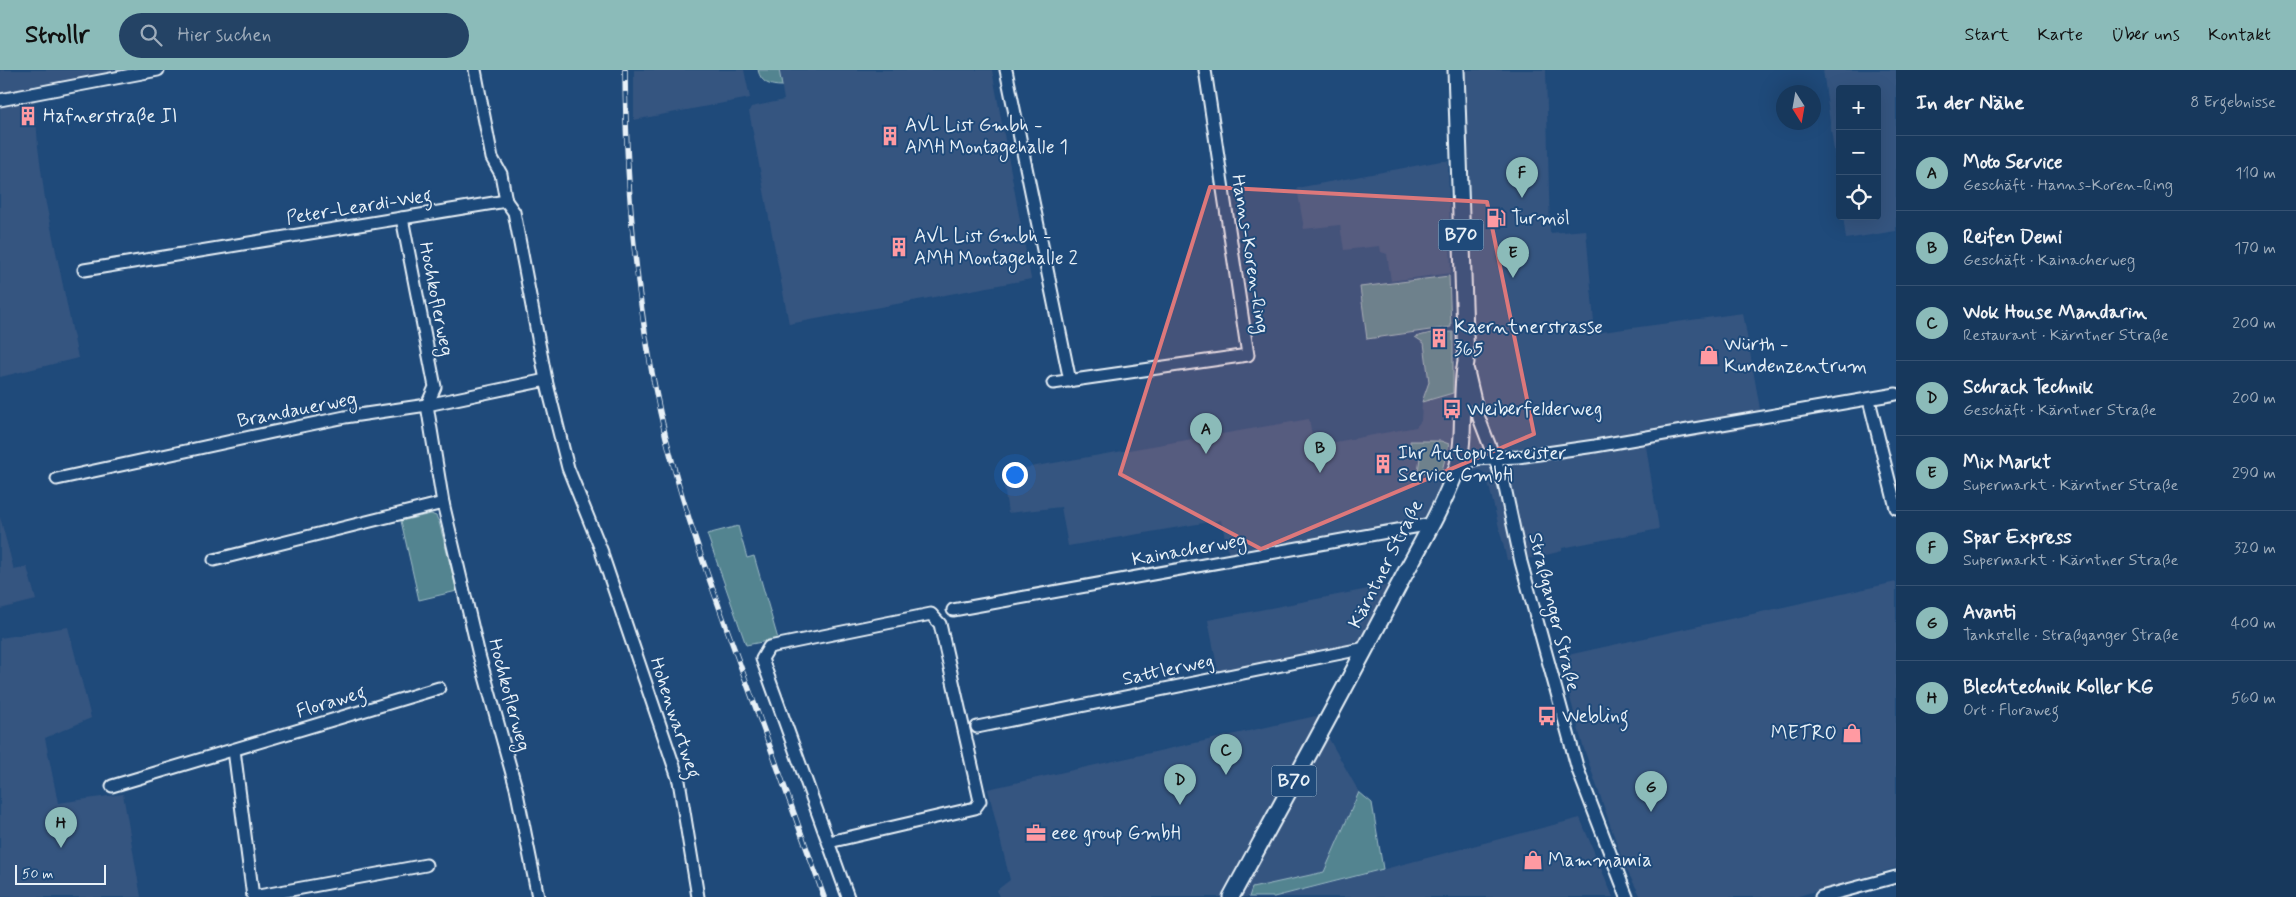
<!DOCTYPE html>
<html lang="de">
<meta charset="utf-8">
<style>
:root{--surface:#17385c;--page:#244365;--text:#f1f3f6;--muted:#9eacbb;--line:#365272;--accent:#8bbbb9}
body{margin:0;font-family:Mynerve,sans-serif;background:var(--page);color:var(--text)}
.controls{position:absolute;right:15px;top:15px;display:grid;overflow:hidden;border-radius:5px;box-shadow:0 5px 20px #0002}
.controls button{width:45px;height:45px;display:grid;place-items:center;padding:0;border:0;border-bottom:1px solid var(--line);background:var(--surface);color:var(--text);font:25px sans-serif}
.compass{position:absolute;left:1776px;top:15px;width:45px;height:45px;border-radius:50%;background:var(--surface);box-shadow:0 5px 20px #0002;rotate:169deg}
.scale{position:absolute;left:15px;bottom:12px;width:91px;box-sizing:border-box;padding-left:5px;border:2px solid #e8f1f8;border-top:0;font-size:14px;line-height:18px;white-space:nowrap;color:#e8f1f8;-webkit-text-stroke:4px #1f4a7a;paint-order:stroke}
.you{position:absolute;left:1014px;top:404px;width:18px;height:18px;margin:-12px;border:4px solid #fff;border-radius:50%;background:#1a73e8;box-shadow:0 0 0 8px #1a73e833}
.badge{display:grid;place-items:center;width:32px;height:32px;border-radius:50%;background:var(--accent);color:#111;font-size:16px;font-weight:700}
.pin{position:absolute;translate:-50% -41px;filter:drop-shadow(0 1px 2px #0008)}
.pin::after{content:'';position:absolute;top:26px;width:18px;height:15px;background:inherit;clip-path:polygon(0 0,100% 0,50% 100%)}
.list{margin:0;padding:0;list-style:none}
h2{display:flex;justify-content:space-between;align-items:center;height:65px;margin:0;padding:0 20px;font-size:21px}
h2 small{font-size:16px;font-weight:400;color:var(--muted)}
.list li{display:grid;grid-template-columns:32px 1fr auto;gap:15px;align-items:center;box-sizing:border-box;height:75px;padding:0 20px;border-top:1px solid var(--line)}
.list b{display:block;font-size:19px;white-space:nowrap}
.list p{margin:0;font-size:16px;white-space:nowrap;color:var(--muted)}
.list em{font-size:16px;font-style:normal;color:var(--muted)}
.icon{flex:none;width:28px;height:28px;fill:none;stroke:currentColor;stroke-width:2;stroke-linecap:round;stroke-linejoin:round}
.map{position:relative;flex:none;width:1896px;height:827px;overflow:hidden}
header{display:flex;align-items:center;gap:30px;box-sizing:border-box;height:70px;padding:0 25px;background:var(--accent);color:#111}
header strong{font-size:24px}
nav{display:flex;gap:28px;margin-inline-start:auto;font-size:18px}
.search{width:350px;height:45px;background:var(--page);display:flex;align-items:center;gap:12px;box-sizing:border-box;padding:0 18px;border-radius:28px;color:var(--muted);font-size:19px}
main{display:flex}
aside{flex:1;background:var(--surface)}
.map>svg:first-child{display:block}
.built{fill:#355580}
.green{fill:#528490;stroke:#9dbac4}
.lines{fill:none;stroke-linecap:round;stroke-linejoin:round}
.minor-casing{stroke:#e8f1f8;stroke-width:15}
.major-casing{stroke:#e8f1f8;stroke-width:19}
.minor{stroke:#1f4a7a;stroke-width:11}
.major{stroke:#1f4a7a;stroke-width:15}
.rail-casing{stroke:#e8f1f8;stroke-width:5.5}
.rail{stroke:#1f4a7a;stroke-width:4;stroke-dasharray:11;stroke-linecap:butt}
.marked{fill:#dd787b;fill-opacity:0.2;stroke:#dd787b;stroke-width:4;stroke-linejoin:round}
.labels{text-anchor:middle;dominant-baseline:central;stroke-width:4;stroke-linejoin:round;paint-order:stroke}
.shield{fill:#1f4a7a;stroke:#acbfd2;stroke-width:1}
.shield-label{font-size:18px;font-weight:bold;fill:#e8f1f8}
.poi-label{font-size:19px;fill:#e8f1f8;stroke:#1f4a7a;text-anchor:start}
.street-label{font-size:19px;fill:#e8f1f8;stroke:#1f4a7a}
</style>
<header>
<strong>Strollr</strong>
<div class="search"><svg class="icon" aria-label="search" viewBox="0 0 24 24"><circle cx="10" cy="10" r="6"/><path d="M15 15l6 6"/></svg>Hier suchen</div>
<nav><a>Start</a><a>Karte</a><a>Über uns</a><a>Kontakt</a></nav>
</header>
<main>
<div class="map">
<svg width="1896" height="827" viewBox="0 0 1896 827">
<rect width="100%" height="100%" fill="#1f4a7a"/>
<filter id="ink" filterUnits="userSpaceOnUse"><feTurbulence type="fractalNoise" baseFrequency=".02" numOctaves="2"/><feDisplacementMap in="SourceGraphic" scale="10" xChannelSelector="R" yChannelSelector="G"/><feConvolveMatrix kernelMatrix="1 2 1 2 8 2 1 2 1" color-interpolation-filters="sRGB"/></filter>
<g filter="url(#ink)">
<g class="built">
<path d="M0,0H158L66,17L34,15L38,77L45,129L78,288L0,307Z"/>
<path d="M634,0H744L750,28L634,50Z"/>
<path d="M779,0H992L1031,209L789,254L749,41L751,37L784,30Z"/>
<path d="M1456,0H1546L1550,163L1586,160L1595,263L1743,243L1763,356L1646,376L1659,459L1562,478V481L1534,488L1507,490L1487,408L1483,402L1479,400L1470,403L1456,400L1431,454L1230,490L1221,450L1068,476L1061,437L1008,443L1002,402L1309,349L1314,376L1416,357L1421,351L1422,332L1453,323L1454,296L1466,292Z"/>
<path d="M1823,0H1896V161L1846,169L1843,146H1877V19H1840V125Z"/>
<path d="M1441,91H1448L1451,203L1391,211L1387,184L1381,182L1380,176L1344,180L1340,155L1304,159L1297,118Z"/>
<path d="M0,447L14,500L27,497L36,530L0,539Z"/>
<path d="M1896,512V798L1795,827H1641L1624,795L1583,676L1559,587Z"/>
<path d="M1399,513L1366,578L1343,589L1334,588L1220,611L1208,550Z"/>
<path d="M68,557L91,648L45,668L58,733L123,724L141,827H0V568Z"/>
<path d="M1316,646L1359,722L1324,802L1252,818L1249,827H999L997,820L1010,810L988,719Z"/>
<path d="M1580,748L1613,827H1274L1312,818Z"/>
</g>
<g class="green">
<path d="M758,0H779L782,16C770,16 761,13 758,0Z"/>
<path d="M1449,206L1451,257L1367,269L1360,217Z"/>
<path d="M1453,262V323L1422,332L1429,312L1424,273L1415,267L1431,263Z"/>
<path d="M1410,371H1441L1449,374L1441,404L1418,402L1421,380L1411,379Z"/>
<path d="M431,444L436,446L439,452L457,521L419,530L401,451Z"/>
<path d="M738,456L747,488L754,486L778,569L746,575L707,464Z"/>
<path d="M1359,722L1372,733L1383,799L1274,827H1249L1252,818L1324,802Z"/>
</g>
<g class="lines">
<defs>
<g id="minor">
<path d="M1006,0L1070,311"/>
<path d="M0,30L158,0"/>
<path d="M506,131L514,142L546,310"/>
<path d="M402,148L435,317L427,335L443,433L479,585L516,718L538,827"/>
<path d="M84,200L506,131L501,104L492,88L475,0"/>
<path d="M1468,301L1479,348L1504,413L1521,492L1578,700L1627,827"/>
<path d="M1053,313L1248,285L1205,0"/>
<path d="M1869,330L1896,438"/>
<path d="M1456,400L1474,389L1518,387L1595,376L1896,324"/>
<path d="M57,409L273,362L345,347L427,335L546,310L568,398L602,482"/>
<path d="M602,484L679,711L698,827"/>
<path d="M214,490L443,433"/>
<path d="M953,540L1431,454"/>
<path d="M977,657L1366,578"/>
<path d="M234,680L253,827L426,795"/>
<path d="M112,716L439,618"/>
<path d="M829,772L975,738L980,731L940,554L931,544L769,577L762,589L848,827"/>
<path d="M1821,827L1896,807"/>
</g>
<path id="major" d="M1231,827C1285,728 1339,630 1391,530C1413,487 1439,446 1456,401C1467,370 1459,326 1466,292L1456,0"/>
</defs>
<use href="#minor" class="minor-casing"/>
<use href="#major" class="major-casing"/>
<use href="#minor" class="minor"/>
<use href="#major" class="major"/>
<defs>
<path id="rail" d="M625,0C626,115 635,229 660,342C679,428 709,510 739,592C768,670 796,749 824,827"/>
</defs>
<use href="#rail" class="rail-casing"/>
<use href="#rail" class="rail"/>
</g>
</g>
<path class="marked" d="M1210,117L1487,132L1534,364L1261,479L1120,404Z"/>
<defs>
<symbol id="building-bare" viewBox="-9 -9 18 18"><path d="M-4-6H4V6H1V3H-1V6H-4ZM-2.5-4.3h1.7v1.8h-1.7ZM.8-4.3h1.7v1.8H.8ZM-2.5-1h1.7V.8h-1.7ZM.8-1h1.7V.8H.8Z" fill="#ff9aa2" stroke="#1f4a7a" stroke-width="2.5" paint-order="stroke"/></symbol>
<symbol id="fuel-bare" viewBox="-9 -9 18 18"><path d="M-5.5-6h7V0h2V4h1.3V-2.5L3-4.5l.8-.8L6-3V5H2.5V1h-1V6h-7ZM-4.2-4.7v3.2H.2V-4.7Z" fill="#ff9aa2" stroke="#1f4a7a" stroke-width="2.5" paint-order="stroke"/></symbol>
<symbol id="shop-bare" viewBox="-9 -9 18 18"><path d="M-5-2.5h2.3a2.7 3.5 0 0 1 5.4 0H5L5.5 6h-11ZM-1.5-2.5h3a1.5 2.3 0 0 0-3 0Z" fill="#ff9aa2" stroke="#1f4a7a" stroke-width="2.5" paint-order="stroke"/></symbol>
<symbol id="bus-bare" viewBox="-9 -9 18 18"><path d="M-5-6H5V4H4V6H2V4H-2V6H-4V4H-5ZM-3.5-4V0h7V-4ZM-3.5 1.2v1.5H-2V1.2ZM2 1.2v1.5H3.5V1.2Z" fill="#ff9aa2" stroke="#1f4a7a" stroke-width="2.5" paint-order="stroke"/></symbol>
<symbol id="office-bare" viewBox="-9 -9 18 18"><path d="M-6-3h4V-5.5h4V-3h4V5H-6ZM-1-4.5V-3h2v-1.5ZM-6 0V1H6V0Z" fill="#ff9aa2" stroke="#1f4a7a" stroke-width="2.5" paint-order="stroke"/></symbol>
</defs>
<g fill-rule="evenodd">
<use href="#building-bare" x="14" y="32" width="28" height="28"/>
<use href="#building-bare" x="876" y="52" width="28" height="28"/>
<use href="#fuel-bare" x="1482" y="134" width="28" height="28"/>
<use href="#building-bare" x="885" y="163" width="28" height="28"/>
<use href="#building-bare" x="1425" y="254" width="28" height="28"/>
<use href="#shop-bare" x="1695" y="271" width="28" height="28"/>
<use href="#bus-bare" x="1438" y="325" width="28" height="28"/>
<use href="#building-bare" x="1369" y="380" width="28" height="28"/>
<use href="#bus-bare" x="1533" y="632" width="28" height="28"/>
<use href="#shop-bare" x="1838" y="649" width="28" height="28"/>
<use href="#office-bare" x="1022" y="749" width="28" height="28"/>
<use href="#shop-bare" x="1519" y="776" width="28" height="28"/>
</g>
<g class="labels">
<g class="shield">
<rect x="1438.5" y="149.5" width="45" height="31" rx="4"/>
<rect x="1271.5" y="695.5" width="45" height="31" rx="4"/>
</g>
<g class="shield-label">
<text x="1461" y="165">B70</text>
<text x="1294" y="711">B70</text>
</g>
<g class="poi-label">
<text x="43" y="46">Hafnerstraße II</text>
<text x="905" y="55">AVL List Gmbh -<tspan x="905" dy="22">AMH Montagehalle 1</tspan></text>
<text x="1511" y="148">Turmöl</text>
<text x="914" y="166">AVL List Gmbh -<tspan x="914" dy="22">AMH Montagehalle 2</tspan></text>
<text x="1454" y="257">Kaerntnerstrasse<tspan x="1454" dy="22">365</tspan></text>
<text x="1724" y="274">Würth -<tspan x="1724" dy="22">Kundenzentrum</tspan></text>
<text x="1467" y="339">Weiberfelderweg</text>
<text x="1398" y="383">Ihr Autoputzmeister<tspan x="1398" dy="22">Service GmbH</tspan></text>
<text x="1562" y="646">Webling</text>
<text x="1837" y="663" text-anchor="end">METRO</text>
<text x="1051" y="763">eee group GmbH</text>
<text x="1548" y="790">Mammamia</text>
</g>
<g class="street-label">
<text transform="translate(359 137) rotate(-9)">Peter-Leardi-Weg</text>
<text transform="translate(1250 184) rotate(81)">Hanns-Koren-Ring</text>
<text transform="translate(436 229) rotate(79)">Hochkoflerweg</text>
<text transform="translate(297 340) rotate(-11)">Brandauerweg</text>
<text transform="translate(1189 480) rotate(-10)">Kainacherweg</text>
<text transform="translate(1386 494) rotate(-63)">Kärntner Straße</text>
<text transform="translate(1554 542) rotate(76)">Straßganger Straße</text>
<text transform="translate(1168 600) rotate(-12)">Sattlerweg</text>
<text transform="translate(509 625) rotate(75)">Hochkoflerweg</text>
<text transform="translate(331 632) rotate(-17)">Floraweg</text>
<text transform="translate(675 648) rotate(72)">Hohenwartweg</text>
</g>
</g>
</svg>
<div class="controls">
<button>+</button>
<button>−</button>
<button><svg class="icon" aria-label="locate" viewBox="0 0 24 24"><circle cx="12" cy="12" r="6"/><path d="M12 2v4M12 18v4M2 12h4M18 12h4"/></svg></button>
</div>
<svg class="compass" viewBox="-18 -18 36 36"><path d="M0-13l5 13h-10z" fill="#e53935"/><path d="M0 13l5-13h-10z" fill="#9eacbb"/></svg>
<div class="scale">50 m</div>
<div class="you"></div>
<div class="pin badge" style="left:1206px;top:384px">A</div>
<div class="pin badge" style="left:1320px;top:403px">B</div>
<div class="pin badge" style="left:1226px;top:705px">C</div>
<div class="pin badge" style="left:1180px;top:735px">D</div>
<div class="pin badge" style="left:1513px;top:208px">E</div>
<div class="pin badge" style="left:1522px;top:128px">F</div>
<div class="pin badge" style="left:1651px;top:742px">G</div>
<div class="pin badge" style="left:61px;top:778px">H</div>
</div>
<aside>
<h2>In der Nähe<small>8 Ergebnisse</small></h2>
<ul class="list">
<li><span class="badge">A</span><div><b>Moto Service</b><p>Geschäft · Hanns-Koren-Ring</p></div><em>110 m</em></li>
<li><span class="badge">B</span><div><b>Reifen Demi</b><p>Geschäft · Kainacherweg</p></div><em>170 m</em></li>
<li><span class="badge">C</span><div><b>Wok House Mandarin</b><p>Restaurant · Kärntner Straße</p></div><em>200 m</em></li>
<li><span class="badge">D</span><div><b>Schrack Technik</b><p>Geschäft · Kärntner Straße</p></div><em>200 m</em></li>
<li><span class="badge">E</span><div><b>Mix Markt</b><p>Supermarkt · Kärntner Straße</p></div><em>290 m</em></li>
<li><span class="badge">F</span><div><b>Spar Express</b><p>Supermarkt · Kärntner Straße</p></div><em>320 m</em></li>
<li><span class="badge">G</span><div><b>Avanti</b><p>Tankstelle · Straßganger Straße</p></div><em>400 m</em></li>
<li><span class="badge">H</span><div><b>Blechtechnik Koller KG</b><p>Ort · Floraweg</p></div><em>560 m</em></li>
</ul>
</aside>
</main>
